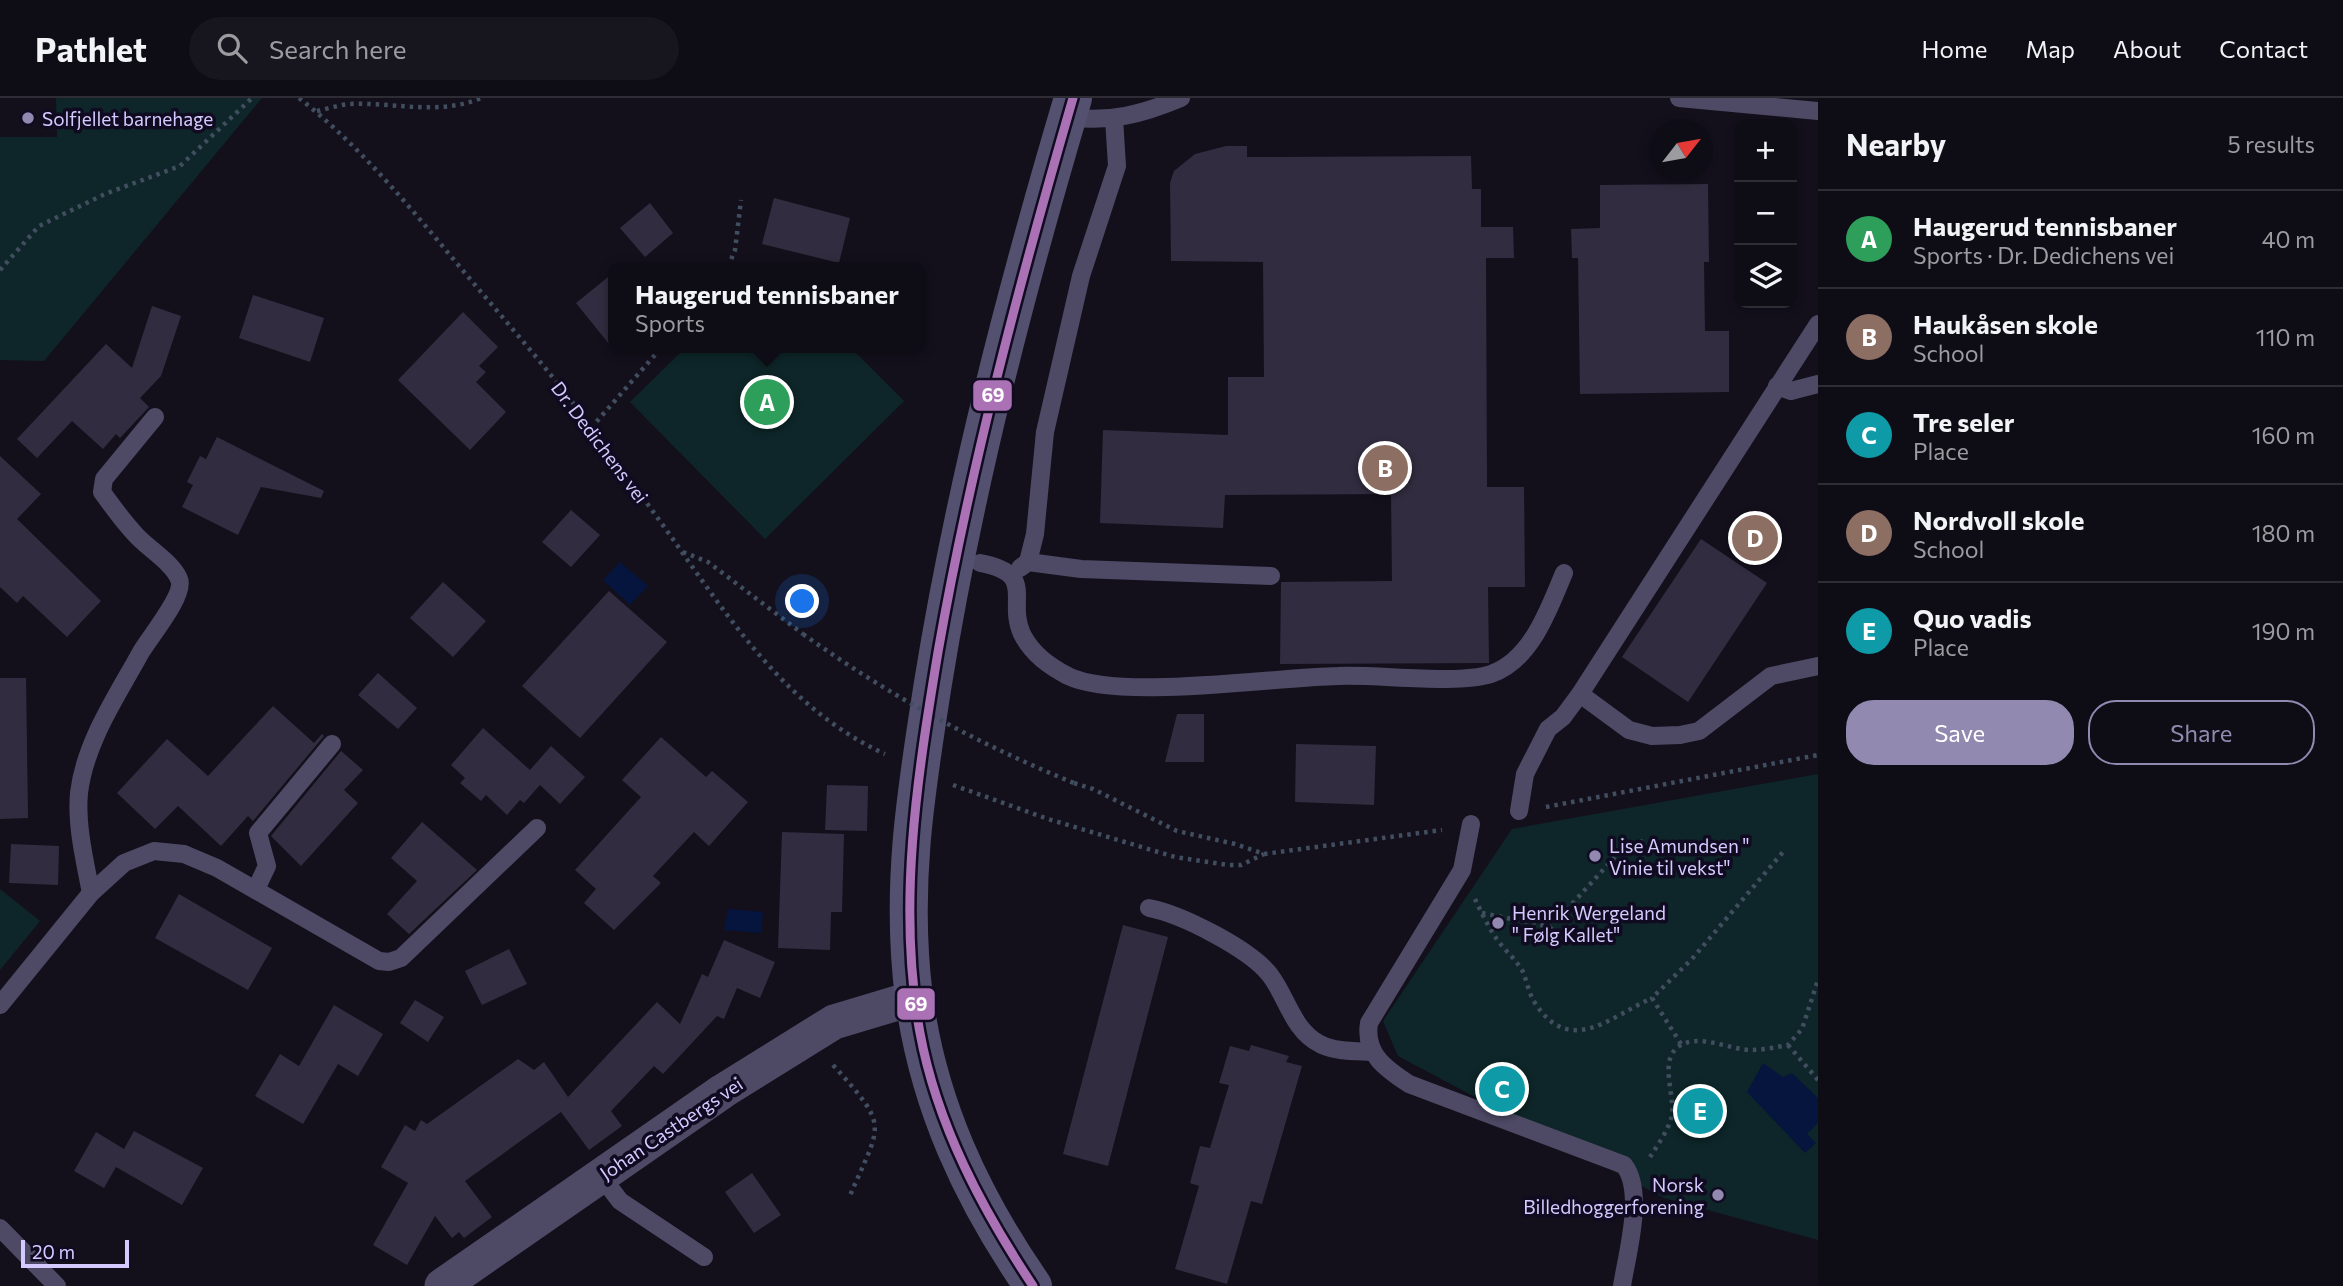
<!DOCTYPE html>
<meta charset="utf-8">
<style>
:root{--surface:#0e0c15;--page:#17151e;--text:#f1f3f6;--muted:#9b9ba0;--line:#2e2c34;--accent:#9189b0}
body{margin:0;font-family:Commissioner,sans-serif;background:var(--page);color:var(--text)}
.controls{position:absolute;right:21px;top:21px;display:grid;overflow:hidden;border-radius:14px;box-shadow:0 4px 10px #0003}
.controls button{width:63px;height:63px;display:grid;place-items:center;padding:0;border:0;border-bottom:2px solid var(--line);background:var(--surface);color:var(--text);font:35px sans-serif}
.compass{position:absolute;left:1650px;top:21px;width:63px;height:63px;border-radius:50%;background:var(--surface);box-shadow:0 4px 10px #0003;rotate:59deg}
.scale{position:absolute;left:21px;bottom:18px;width:108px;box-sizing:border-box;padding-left:7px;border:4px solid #d5caff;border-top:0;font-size:19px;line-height:24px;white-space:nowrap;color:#d5caff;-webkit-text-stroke:5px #100b21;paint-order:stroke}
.you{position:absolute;left:803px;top:504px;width:24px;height:24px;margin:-18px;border:5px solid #fff;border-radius:50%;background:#1a73e8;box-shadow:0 0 0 10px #1a73e833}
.badge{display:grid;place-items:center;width:46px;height:46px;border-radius:50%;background:var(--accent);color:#fff;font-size:23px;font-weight:700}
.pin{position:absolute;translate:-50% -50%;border:4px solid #fff;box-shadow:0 2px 7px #0006}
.popup{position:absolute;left:608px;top:164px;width:318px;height:91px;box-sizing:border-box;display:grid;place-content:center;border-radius:14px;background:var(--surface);filter:drop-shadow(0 2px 5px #0005);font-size:23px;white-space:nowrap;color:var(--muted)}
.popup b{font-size:26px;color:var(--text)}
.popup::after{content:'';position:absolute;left:50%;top:100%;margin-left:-14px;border:14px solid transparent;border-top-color:var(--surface)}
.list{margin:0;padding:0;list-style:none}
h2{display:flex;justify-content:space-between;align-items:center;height:91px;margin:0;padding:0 28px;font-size:30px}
h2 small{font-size:23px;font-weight:400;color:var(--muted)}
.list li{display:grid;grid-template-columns:46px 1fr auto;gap:21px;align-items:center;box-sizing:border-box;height:98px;padding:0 28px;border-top:2px solid var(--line)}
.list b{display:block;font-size:26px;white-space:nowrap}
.list p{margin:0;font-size:23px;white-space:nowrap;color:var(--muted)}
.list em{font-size:23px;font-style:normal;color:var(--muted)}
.actions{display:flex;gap:14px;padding:21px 28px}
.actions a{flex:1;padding:16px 0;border:2px solid var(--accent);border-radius:28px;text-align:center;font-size:24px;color:var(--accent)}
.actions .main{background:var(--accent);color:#fff}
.icon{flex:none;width:38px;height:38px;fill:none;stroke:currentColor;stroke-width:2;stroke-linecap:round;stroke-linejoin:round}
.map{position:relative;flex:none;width:1818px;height:1188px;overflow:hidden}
header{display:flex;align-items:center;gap:42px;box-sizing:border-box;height:98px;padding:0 35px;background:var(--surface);border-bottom:2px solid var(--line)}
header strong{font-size:33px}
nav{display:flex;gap:38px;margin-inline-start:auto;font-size:24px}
.search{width:490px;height:63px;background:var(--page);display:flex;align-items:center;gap:18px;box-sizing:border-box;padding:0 24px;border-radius:38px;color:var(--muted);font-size:26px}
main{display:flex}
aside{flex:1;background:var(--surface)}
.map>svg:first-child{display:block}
.green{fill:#0e2629}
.water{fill:#05153d}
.building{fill:#312c3f}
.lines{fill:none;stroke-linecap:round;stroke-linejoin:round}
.path{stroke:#414e5f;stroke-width:4.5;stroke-dasharray:3.5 5;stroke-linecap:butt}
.lane{stroke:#4e4a66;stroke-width:18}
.street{stroke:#4e4a66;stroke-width:35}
.secondary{stroke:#545170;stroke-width:38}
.path-bridge{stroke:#414e5f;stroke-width:4.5;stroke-dasharray:3.5 5;stroke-linecap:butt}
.bus-1-casing{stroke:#100b21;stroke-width:14}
.bus-1{stroke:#aa72b4;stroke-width:9}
.poi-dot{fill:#9189b0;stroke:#100b21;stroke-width:2.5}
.labels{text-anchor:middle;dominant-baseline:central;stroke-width:7;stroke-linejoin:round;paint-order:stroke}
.poi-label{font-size:19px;fill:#d5caff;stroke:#100b21;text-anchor:start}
.street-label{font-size:19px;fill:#d5caff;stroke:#100b21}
.line-badge{stroke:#100b21;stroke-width:2.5}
.badge-label{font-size:19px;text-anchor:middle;font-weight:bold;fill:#fff}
</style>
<header>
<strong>Pathlet</strong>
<div class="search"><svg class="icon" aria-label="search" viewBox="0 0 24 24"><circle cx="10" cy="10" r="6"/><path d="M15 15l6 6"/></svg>Search here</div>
<nav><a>Home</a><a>Map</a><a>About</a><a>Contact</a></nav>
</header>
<main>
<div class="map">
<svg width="1818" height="1188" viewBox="0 0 1818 1188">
<rect width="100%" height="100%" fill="#13101c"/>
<g class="green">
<path d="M56,0H262L44,263L0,262V39H57Z"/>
<path d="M685,250H851L904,303L765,441L630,304Z"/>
<path d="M1818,676V1142L1664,1100L1398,958L1383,923L1512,731Z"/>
<path d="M0,791L40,823L0,872Z"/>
</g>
<g class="water">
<path d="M620,464L648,488L630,507L603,482Z"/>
<path d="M728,811L763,814L761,835L724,832Z"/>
<path d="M1763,965L1783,979L1792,975L1818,1000V1025L1807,1036L1816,1045L1805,1055L1747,994Z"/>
</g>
<g class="building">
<path d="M1226,48H1247V59L1471,58L1472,91H1481V129H1513L1514,160H1486L1487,389H1524L1525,489H1488L1489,565L1280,566L1281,484L1392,483L1391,396L1225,397L1223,430L1100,425L1103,332L1228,337V279H1264L1263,164L1171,163L1170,85L1174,73L1195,56Z"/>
<path d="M1708,86L1709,164H1704L1705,233H1729V294L1580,296L1578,160H1572L1571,131L1600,130V87Z"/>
<path d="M774,100L850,120L839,165L762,146Z"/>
<path d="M650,105L673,135L645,159L620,130Z"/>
<path d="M613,175V251L576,205Z"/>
<path d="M253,197L324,220L310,264L239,240Z"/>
<path d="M152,208L181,218L161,278L140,300L149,309L120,340L116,336L103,351L72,323L37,360L17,341L106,246L132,270Z"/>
<path d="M463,214L498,249L479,268L486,274L476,284L506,314L470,352L398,282Z"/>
<path d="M217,339L324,393L321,400L261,389L238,437L182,409L193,387L187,384L200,358L206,361Z"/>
<path d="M0,358L41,396L17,421L101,503L67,539L23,498L17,505L0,489Z"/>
<path d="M571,412L600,437L571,469L542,444Z"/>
<path d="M1701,441L1767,485L1688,604L1622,559Z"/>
<path d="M443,484L486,523L453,559L410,520Z"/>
<path d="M609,493L667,544L580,640L522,588Z"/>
<path d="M378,575L417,610L398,631L358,597Z"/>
<path d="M0,580H26L28,720L0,721Z"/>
<path d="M273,608L314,645L322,636L324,638L253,723L248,718L221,748L178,708L155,731L117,695L167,641L208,678Z"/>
<path d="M1177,616H1204V664H1165Z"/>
<path d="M483,630L530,672L551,648L585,679L560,706L540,687L524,705L520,702L507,717L486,697L481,703L460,685L465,680L451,667Z"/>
<path d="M661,639L706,679L712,673L748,704L709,748L694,734L653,778L661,785L614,832L584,805L596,791L575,772L641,699L622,682Z"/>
<path d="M1296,646L1376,648L1374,707L1295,704Z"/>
<path d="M341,653L363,672L344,692L358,705L301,768L271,738Z"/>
<path d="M827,687L868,688L867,733L825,732Z"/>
<path d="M422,724L477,772L409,836L387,816L417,783L391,760Z"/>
<path d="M782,734L844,736L842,814H831L830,852L778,850Z"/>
<path d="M11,746L59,748L58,787L9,785Z"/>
<path d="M179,796L272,850L248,892L155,840Z"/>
<path d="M1123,827L1168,839L1108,1068L1063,1056Z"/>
<path d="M724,842L775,864L760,900L737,890L724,921L717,918L663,976L654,968L611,1013L622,1028L589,1052L561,1014L465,1083L492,1119L464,1140L459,1134L452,1140L435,1118L407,1167L373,1147L408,1085L381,1069L405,1027L415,1033L421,1022L427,1026L518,961L534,972L544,964L568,999L657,904L680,926L702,876L708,879Z"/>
<path d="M509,851L527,886L482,907L465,873Z"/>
<path d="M415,902L444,919L428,944L400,925Z"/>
<path d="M334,907L383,936L358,978L338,966L303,1026L255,998L280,956L299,968Z"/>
<path d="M1251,947L1289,958L1286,964L1302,968L1262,1106L1251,1103L1227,1186L1175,1171L1199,1088L1190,1085L1200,1048L1210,1050L1229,987L1219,985L1230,948L1249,953Z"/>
<path d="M134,1033L203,1070L182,1107L116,1069L104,1090L74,1073L96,1034L124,1051Z"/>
<path d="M752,1075L781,1117L754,1135L725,1094Z"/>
</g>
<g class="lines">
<g class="path">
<path d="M299,0C364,51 417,118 470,181C514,233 560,285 600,341C628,380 657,418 684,457C739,535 795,615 885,656"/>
<path d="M317,13C327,11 338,7 349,6C394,4 438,18 481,0"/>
<path d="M728,169L735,152L741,102"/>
<path d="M0,172L39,128L105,96L180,68L252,0"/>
<path d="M591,330L661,250"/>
<path d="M683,454L708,464L803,536"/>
<path d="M1074,685L1093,691L1177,733L1235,746L1264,756L1442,732"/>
<path d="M953,687L1048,721L1175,759L1228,767H1241L1264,756"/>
<path d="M1546,709L1818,657"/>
<path d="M1475,801C1481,814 1488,828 1496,840C1504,852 1516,861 1523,874C1527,884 1529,896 1535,905C1570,959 1610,919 1652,900"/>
<path d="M1482,815L1551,829L1623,750L1643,743"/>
<path d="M1681,946L1652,900L1692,861L1783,754"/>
<path d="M1788,947L1818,982"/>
<path d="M833,967C891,1031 881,1024 849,1100"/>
<path d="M1650,1059C1657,1048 1667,1034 1671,1021C1677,1000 1658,964 1678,949C1697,934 1730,952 1751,952C1763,952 1777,949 1788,947L1802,931L1818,882"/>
</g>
<g class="lane">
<path d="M1679,0L1818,13"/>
<path d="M1068,19C1109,25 1143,16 1181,0"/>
<path d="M1777,288L1791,293L1818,286"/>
<path d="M1028,464L1035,436L1045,334L1081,178L1117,68L1114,20"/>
<path d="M980,465C1038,476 1006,501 1022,536C1032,556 1049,568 1068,578C1119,603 1275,579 1338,578C1378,576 1456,587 1491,576C1532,562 1549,510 1564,475"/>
<path d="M1020,470L1028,464L1081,471L1271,478"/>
<path d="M1580,596L1629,632L1652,638L1680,637L1699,633L1771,578L1818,568"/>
<path d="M1519,713L1525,676L1548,631L1563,619L1580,596L1818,226"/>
<path d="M1471,726L1462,772L1369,925C1364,956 1386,971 1409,986L1624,1067C1645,1094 1627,1156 1622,1188"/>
<path d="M256,791L267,768L258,735L332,646"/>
<path d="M91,795C85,764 76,727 79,695C85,644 117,598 141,554C149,540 186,496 179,481C172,464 147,450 135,436C123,423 112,408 102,394L104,381L155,319"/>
<path d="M1149,810C1181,816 1250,851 1270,877C1287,899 1293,933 1320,946C1335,954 1357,953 1373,954"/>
<path d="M0,907L91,795L124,765L154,753L184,756L217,770L379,863L389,864L401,860L537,730"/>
<path d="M601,1078L620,1103L704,1159"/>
<path d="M0,1130L57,1188"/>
</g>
<path class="street" d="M442,1188L723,993L834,924L914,900"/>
<path class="secondary" d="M1033,1188C972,1100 928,1006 914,899C900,789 916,693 933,585C965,387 1016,192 1073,0"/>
<path class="path-bridge" d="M803,536C890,598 976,645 1074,685"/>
<defs>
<path id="bus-1" d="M1033,1188C982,1111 937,1027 920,935C897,808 917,680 938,554C971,366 1020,183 1073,0"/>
</defs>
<use href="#bus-1" class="bus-1-casing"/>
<use href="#bus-1" class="bus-1"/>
</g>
<g class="poi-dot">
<circle cx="28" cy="20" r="7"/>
<circle cx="1595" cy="758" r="7"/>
<circle cx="1498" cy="825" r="7"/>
<circle cx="1718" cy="1097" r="7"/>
</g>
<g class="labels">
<g class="poi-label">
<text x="42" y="20">Solfjellet barnehage</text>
<text x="1609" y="747">Lise Amundsen "<tspan x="1609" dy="22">Vinie til vekst"</tspan></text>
<text x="1512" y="814">Henrik Wergeland<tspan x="1512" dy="22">" Følg Kallet"</tspan></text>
<text x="1704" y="1086" text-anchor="end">Norsk<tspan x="1704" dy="22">Billedhoggerforening</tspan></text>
</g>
<g class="street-label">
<text transform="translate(600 344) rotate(53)">Dr. Dedichens vei</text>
<text transform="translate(671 1030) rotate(-34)">Johan Castbergs vei</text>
</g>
</g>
<g class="line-badge">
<rect x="972" y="281" width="41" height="33" rx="7" fill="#aa72b4"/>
<rect x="896" y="889" width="40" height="34" rx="7" fill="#aa72b4"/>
</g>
<g class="badge-label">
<text x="993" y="304">69</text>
<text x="916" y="913">69</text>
</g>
</svg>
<div class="controls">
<button>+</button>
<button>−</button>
<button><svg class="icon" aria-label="layers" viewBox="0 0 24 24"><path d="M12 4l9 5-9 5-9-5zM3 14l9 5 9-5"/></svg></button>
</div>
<svg class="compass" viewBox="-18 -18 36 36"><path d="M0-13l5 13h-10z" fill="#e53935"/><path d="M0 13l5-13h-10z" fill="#9b9ba0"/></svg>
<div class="scale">20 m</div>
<div class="you"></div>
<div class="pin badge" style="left:767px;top:304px;background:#2e9e5b">A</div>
<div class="popup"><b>Haugerud tennisbaner</b>Sports</div>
<div class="pin badge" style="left:1385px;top:370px;background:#8d6e63">B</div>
<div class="pin badge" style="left:1502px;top:991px;background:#0f9aa8">C</div>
<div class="pin badge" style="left:1755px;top:440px;background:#8d6e63">D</div>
<div class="pin badge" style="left:1700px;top:1013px;background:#0f9aa8">E</div>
</div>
<aside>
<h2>Nearby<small>5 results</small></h2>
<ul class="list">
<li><span class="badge" style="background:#2e9e5b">A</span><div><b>Haugerud tennisbaner</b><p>Sports · Dr. Dedichens vei</p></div><em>40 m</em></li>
<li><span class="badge" style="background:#8d6e63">B</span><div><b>Haukåsen skole</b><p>School</p></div><em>110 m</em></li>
<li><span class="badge" style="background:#0f9aa8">C</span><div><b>Tre seler</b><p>Place</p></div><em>160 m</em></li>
<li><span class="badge" style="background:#8d6e63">D</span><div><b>Nordvoll skole</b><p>School</p></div><em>180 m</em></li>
<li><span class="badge" style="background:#0f9aa8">E</span><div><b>Quo vadis</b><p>Place</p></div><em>190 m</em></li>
</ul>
<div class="actions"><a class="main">Save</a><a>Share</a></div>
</aside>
</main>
